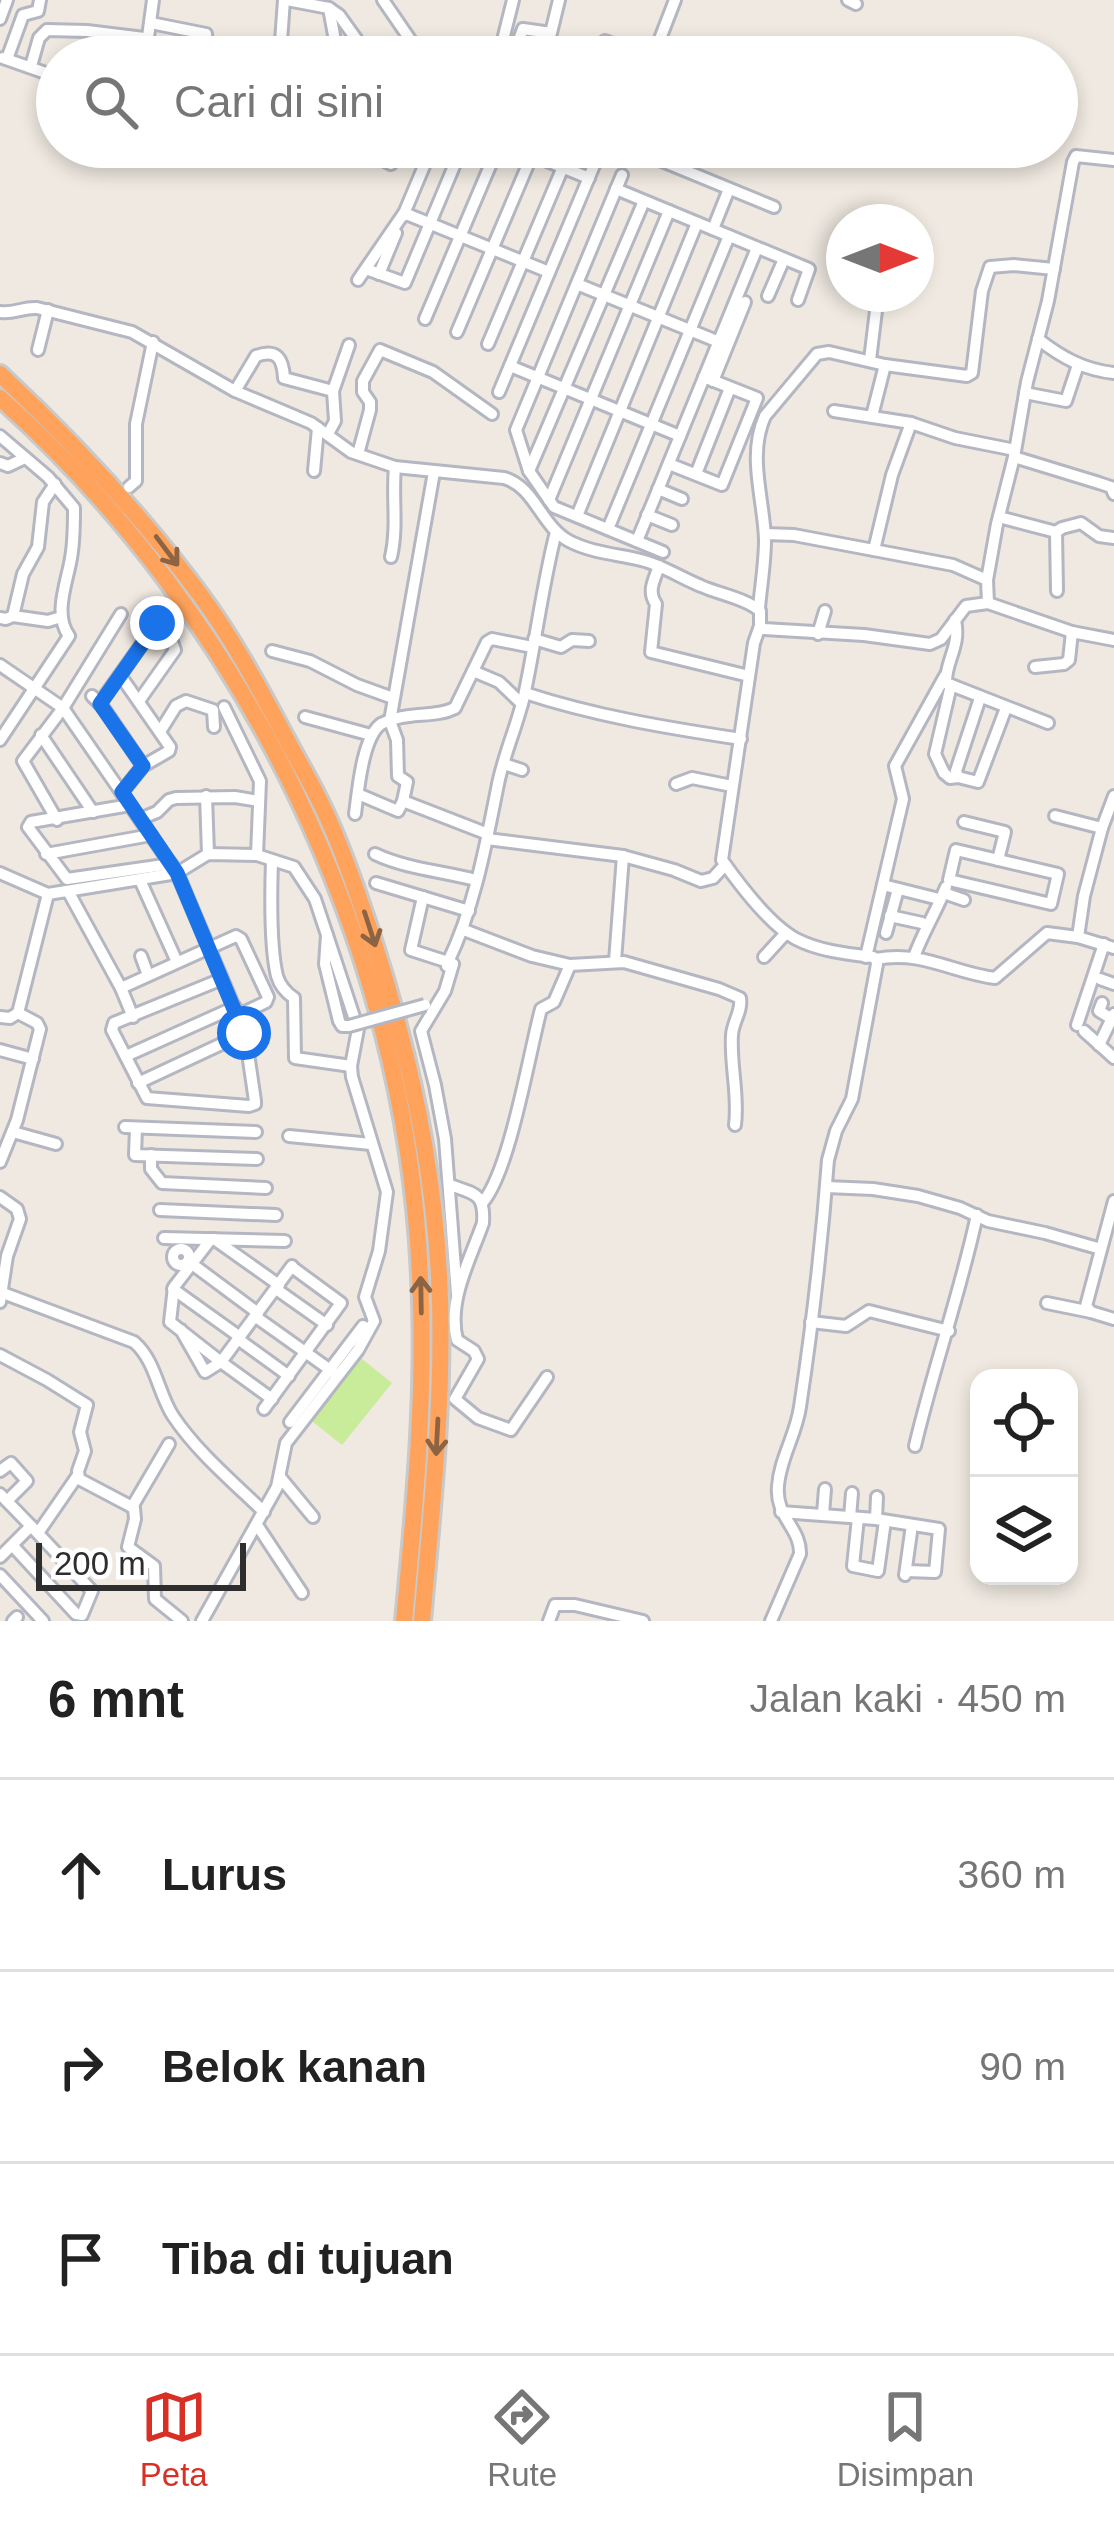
<!DOCTYPE html>
<html lang="id">
<meta charset="utf-8">
<style>
:root{--surface:#fff;--page:#f6f6f6;--text:#222;--muted:#767676;--line:#e0e0e0;--accent:#d93025}
body{margin:0;font-family:Arial,sans-serif;background:var(--page);color:var(--text)}
.controls{position:absolute;right:36px;bottom:36px;display:grid;overflow:hidden;border-radius:24px;box-shadow:0 6px 18px #0003}
.controls button{width:108px;height:108px;display:grid;place-items:center;padding:0;border:0;border-bottom:3px solid var(--line);background:var(--surface);color:var(--text);font:60px sans-serif}
.compass{position:absolute;left:826px;top:204px;width:108px;height:108px;border-radius:50%;background:var(--surface);box-shadow:0 6px 18px #0003;rotate:90deg}
.scale{position:absolute;left:36px;bottom:30px;width:210px;box-sizing:border-box;padding-left:12px;border:6px solid #2e2e2e;border-top:0;font-size:33px;line-height:42px;white-space:nowrap;color:#2e2e2e;-webkit-text-stroke:9px #fff;paint-order:stroke}
.stop{position:absolute;width:36px;height:36px;margin:-27px;border:9px solid #1a73e8;border-radius:50%;background:#fff}
.stop.end{background:#1a73e8;border-color:#fff;box-shadow:0 3px 12px #0008}
.list{margin:0;padding:0;list-style:none}
h2{display:flex;justify-content:space-between;align-items:center;height:156px;margin:0;padding:0 48px;font-size:51px}
h2 small{font-size:39px;font-weight:400;color:var(--muted)}
.list li{display:grid;grid-template-columns:78px 1fr auto;gap:36px;align-items:center;box-sizing:border-box;height:192px;padding:0 48px;border-top:3px solid var(--line)}
.list b{display:block;font-size:45px;white-space:nowrap}
.list em{font-size:39px;font-style:normal;color:var(--muted)}
.icon{flex:none;width:66px;height:66px;fill:none;stroke:currentColor;stroke-width:2;stroke-linecap:round;stroke-linejoin:round}
.map{position:relative;flex:none;width:1114px;height:1621px;overflow:hidden}
.search{position:absolute;background:var(--surface);box-shadow:0 6px 18px #0003;left:36px;right:36px;top:36px;height:132px;display:flex;align-items:center;gap:30px;box-sizing:border-box;padding:0 42px;border-radius:66px;color:var(--muted);font-size:45px}
.sheet{height:732px;background:var(--surface)}
nav{display:flex;justify-content:space-around;align-items:center;box-sizing:border-box;height:168px;border-top:3px solid var(--line);background:var(--surface);font-size:33px;color:var(--muted)}
nav a{display:grid;justify-items:center;gap:6px}
nav .on{color:var(--accent)}
.map>svg:first-child{display:block}
.pitch{fill:#c9ec9a}
.lines{fill:none;stroke-linecap:round;stroke-linejoin:round}
.minor-casing{stroke:#b4b7c1;stroke-width:16}
.highway-casing{stroke:#c9c9c9;stroke-width:22}
.minor{stroke:#fff;stroke-width:10}
.highway{stroke:#ffa35c;stroke-width:16}
.minor-bridge-casing{stroke:#b4b7c1;stroke-width:16;stroke-linecap:butt}
.minor-bridge{stroke:#fff;stroke-width:10}
.oneway{stroke:#8c6343}
.route{stroke:#1a73e8;stroke-width:15}
</style>
<div class="map">
<svg width="1114" height="1621" viewBox="0 0 1114 1621">
<rect width="100%" height="100%" fill="#efe9e1"/>
<path class="pitch" d="M357,1355L392,1383L342,1445L308,1418Z"/>
<g class="lines">
<defs>
<g id="minor">
<path d="M287,0L329,8L339,15L369,57"/>
<path d="M383,0L422,57"/>
<path d="M848,0L856,4"/>
<path d="M329,8L338,57"/>
<path d="M0,19L7,0"/>
<path d="M151,23L206,34L208,50L204,57"/>
<path d="M605,41L649,57"/>
<path d="M518,42L523,29L551,33L559,0"/>
<path d="M502,44L513,0"/>
<path d="M280,55L284,0"/>
<path d="M132,57L133,51L142,46L144,38"/>
<path d="M653,57L675,0"/>
<path d="M3,58L57,77"/>
<path d="M7,59L23,15L38,11L40,0"/>
<path d="M31,66L39,38L47,30L87,31L144,38L148,37L153,0"/>
<path d="M84,147L89,152L132,154L183,147"/>
<path d="M379,147L383,160L391,164L399,147"/>
<path d="M513,147L589,178"/>
<path d="M628,147L774,207"/>
<path d="M622,175L516,430L529,471L554,507L663,552"/>
<path d="M616,189L809,269L798,300"/>
<path d="M403,216L432,147"/>
<path d="M713,229L729,189"/>
<path d="M366,269L405,283L462,147"/>
<path d="M379,274L396,233"/>
<path d="M358,280L404,213L549,272"/>
<path d="M577,284L719,342"/>
<path d="M768,296L784,259"/>
<path d="M0,312C14,314 23,307 37,308L132,332L235,391L311,423L351,452L395,467L504,478C535,487 541,526 569,541C592,553 617,554 641,560C662,565 681,578 701,586C719,594 747,599 760,611V626L764,629L864,635L930,644L941,639L966,606L988,603L1072,632L1114,640"/>
<path d="M425,319L498,147"/>
<path d="M457,332L532,155"/>
<path d="M1038,339C1061,357 1084,370 1114,373"/>
<path d="M488,344L563,167"/>
<path d="M38,350L48,310"/>
<path d="M870,360L878,294"/>
<path d="M510,366L680,436"/>
<path d="M713,381L745,302"/>
<path d="M235,391L256,356C278,348 283,360 284,378L333,391"/>
<path d="M499,392L595,163"/>
<path d="M1025,393L1066,401L1078,365"/>
<path d="M834,411L911,423L955,438L1015,450"/>
<path d="M872,416L885,365"/>
<path d="M328,434L335,421L333,391L349,345"/>
<path d="M0,436L48,477L74,508C74,524 74,542 71,558C67,583 53,614 69,636L0,740"/>
<path d="M358,454L370,410V402L363,392V381L380,350L433,372L492,414"/>
<path d="M1014,457L1099,483L1111,487L1114,494"/>
<path d="M0,463L8,466L25,458"/>
<path d="M669,464L722,485L757,398L704,377"/>
<path d="M314,471L318,428"/>
<path d="M529,471L644,201"/>
<path d="M696,474L730,388"/>
<path d="M129,487L136,481V424L153,342"/>
<path d="M658,489L682,499"/>
<path d="M549,500L669,211"/>
<path d="M647,515L672,525"/>
<path d="M577,516L697,223"/>
<path d="M999,517L1056,532L1057,591"/>
<path d="M608,529L729,236"/>
<path d="M1056,532L1062,528L1081,523L1099,536L1114,538"/>
<path d="M765,534L794,535L953,565L987,580"/>
<path d="M637,541L757,248"/>
<path d="M874,550L892,475L911,423"/>
<path d="M391,557C398,527 392,498 395,467"/>
<path d="M659,566C654,581 647,591 656,604L651,652L749,676"/>
<path d="M988,603L987,580L997,524L1014,457L1027,382L1048,301L1073,162L1076,156L1114,160"/>
<path d="M759,608C761,585 765,563 765,540C764,499 747,456 765,416L817,354L829,352L885,365L967,376L972,373L982,291L990,267L1014,265L1054,269"/>
<path d="M13,616L48,621L61,617"/>
<path d="M0,618L6,619L13,616L23,574L38,547L43,502L55,484"/>
<path d="M955,620C961,647 945,661 946,683L1048,723"/>
<path d="M760,626L754,643L722,860C739,884 770,925 796,939C819,951 847,954 873,957L876,959L877,964L852,1099L836,1131L828,1160C822,1241 812,1327 800,1407C796,1435 780,1458 778,1486C775,1517 801,1528 800,1554L771,1621"/>
<path d="M818,634L825,611"/>
<path d="M534,639L561,647L572,640L589,641"/>
<path d="M272,651L310,661L357,685L393,698"/>
<path d="M0,665L63,708L177,873L245,1033L138,1083"/>
<path d="M1035,667L1064,664L1069,660L1072,632"/>
<path d="M473,671L499,682L522,704"/>
<path d="M120,675L170,747L169,751L143,766L122,792"/>
<path d="M951,685L935,754L944,773L950,778L958,777"/>
<path d="M525,693C595,716 668,728 741,739"/>
<path d="M92,696L102,706L143,766"/>
<path d="M980,698L956,771L958,777L978,782L1006,708"/>
<path d="M100,703L157,623L171,639L175,650L139,701"/>
<path d="M224,707L260,781L257,855"/>
<path d="M305,717L371,735"/>
<path d="M161,730L176,706L186,701L213,710L214,727"/>
<path d="M41,735L93,812"/>
<path d="M504,764L522,770"/>
<path d="M676,784L692,778L732,786"/>
<path d="M358,794L398,811L403,801L488,834"/>
<path d="M206,796L208,854"/>
<path d="M403,801L407,782L398,776L397,740L390,721L434,472"/>
<path d="M130,805L31,822L28,827L67,879L171,864"/>
<path d="M355,814C358,792 362,738 381,724C389,720 400,717 409,716C424,714 441,715 455,708L487,642L492,639L532,647"/>
<path d="M1055,816L1102,828"/>
<path d="M140,819L157,812L169,800L176,798L235,797L259,801"/>
<path d="M57,820L23,761L63,708L121,614"/>
<path d="M964,822L1005,832L998,860"/>
<path d="M487,839L623,856L674,870L701,881L713,878L725,865"/>
<path d="M956,850L1058,874L1051,904L949,880Z"/>
<path d="M46,854L151,835"/>
<path d="M375,854C407,869 442,871 476,880"/>
<path d="M272,861C271,891 270,947 277,976C280,986 285,992 294,998L295,1058L351,1066"/>
<path d="M0,873L48,894L177,873L208,854L257,855L294,867L315,899L327,935L325,964L339,1021L342,1026H349"/>
<path d="M140,880L177,962"/>
<path d="M376,883L469,911"/>
<path d="M883,885L935,898"/>
<path d="M68,891L121,988L133,1017"/>
<path d="M944,893L964,900"/>
<path d="M423,897L411,950L448,962L447,966"/>
<path d="M890,916L922,923"/>
<path d="M464,930L532,956L570,965"/>
<path d="M886,933L898,889"/>
<path d="M1078,937L1084,896L1102,828L1114,796"/>
<path d="M141,956L148,975"/>
<path d="M764,957L786,933"/>
<path d="M866,957L903,799L895,766L945,676"/>
<path d="M914,957C923,932 936,912 946,887"/>
<path d="M876,959C922,950 953,973 995,978L1047,933L1078,937L1114,948"/>
<path d="M615,961L623,856"/>
<path d="M222,979L114,1023L112,1030L147,1098L249,1106L255,1104V1101L245,1033"/>
<path d="M1100,979L1114,984"/>
<path d="M121,988L236,936L241,939L268,997L266,1002L239,1015"/>
<path d="M1102,1003L1099,1011L1112,1019"/>
<path d="M18,1013L48,894"/>
<path d="M0,1017L10,1018L18,1013L37,1023L40,1029L17,1120L0,1162"/>
<path d="M1077,1025L1104,944"/>
<path d="M1084,1031L1114,1058"/>
<path d="M1099,1045L1114,1014"/>
<path d="M0,1050L33,1059"/>
<path d="M126,1056L235,1007"/>
<path d="M125,1127L256,1132"/>
<path d="M136,1128L135,1155L257,1159"/>
<path d="M13,1132L56,1144"/>
<path d="M289,1136L371,1144"/>
<path d="M151,1155V1169L162,1183L266,1188"/>
<path d="M450,1185C475,1194 485,1193 483,1223C470,1260 447,1301 457,1340L474,1351L478,1359L455,1399L478,1418L511,1430L547,1377"/>
<path d="M826,1187L873,1189L918,1196L960,1208L988,1221L1045,1233L1101,1249"/>
<path d="M0,1197L17,1209L20,1219L7,1256L0,1302"/>
<path d="M1114,1201L1086,1306L1091,1312L1114,1319"/>
<path d="M483,1202C510,1170 529,1054 541,1009L554,1002L570,965L624,962L719,989L740,998C742,1012 733,1021 732,1035C730,1065 739,1095 735,1125"/>
<path d="M160,1210L276,1215"/>
<path d="M164,1238L285,1241"/>
<path d="M214,1239L279,1285"/>
<circle cx="181" cy="1257" r="8"/>
<path d="M188,1261L258,1313"/>
<path d="M173,1289L240,1337"/>
<path d="M276,1289L327,1325"/>
<path d="M0,1292L134,1342C156,1361 158,1393 173,1416C197,1452 233,1482 264,1512"/>
<path d="M457,1294L445,1139L435,1085L421,1031L445,991L453,964L448,962C475,906 486,844 498,784C504,754 517,726 524,696C536,641 542,586 556,532"/>
<path d="M1047,1303L1091,1312"/>
<path d="M256,1317L336,1374"/>
<path d="M811,1322L846,1326L869,1311L949,1331"/>
<path d="M181,1330L205,1372L221,1362L170,1322L174,1287L211,1239"/>
<path d="M238,1339L289,1376"/>
<path d="M0,1355L47,1380L87,1405L80,1432L85,1451L78,1471L79,1479L134,1508L135,1519L128,1547L154,1566L155,1599L182,1621"/>
<path d="M272,1399L221,1362L292,1266"/>
<path d="M264,1409L341,1303L292,1267"/>
<path d="M290,1422L363,1326"/>
<path d="M915,1446C933,1369 960,1294 977,1215"/>
<path d="M0,1471L11,1463L27,1481L7,1501"/>
<path d="M280,1477L313,1517"/>
<path d="M0,1494L31,1526"/>
<path d="M132,1507L169,1444"/>
<path d="M781,1512L876,1519L939,1529L935,1572L907,1571"/>
<path d="M823,1514L825,1489"/>
<path d="M850,1517L852,1493"/>
<path d="M858,1518L853,1566L878,1571L885,1521"/>
<path d="M876,1519L877,1497"/>
<path d="M257,1525L302,1593"/>
<path d="M38,1533L78,1475"/>
<path d="M0,1557L31,1526L92,1591L82,1615L76,1614L12,1545"/>
<path d="M0,1575L43,1621"/>
<path d="M905,1575L912,1525"/>
<path d="M13,1621L17,1617"/>
<path d="M202,1621L277,1487L286,1443L358,1350L374,1321L365,1297L379,1251L387,1192L352,1077L351,1066L358,1029L327,935"/>
<path d="M549,1621L555,1605H575L643,1621"/>
</g>
<g id="highway">
<path d="M0,374C73,442 142,516 201,596C232,638 257,684 281,729C295,756 311,782 324,810C343,850 358,894 372,937C408,1048 433,1159 439,1276C445,1391 432,1506 422,1621"/>
<path d="M0,398C246,617 406,947 420,1276C426,1392 415,1506 404,1621"/>
</g>
</defs>
<use href="#minor" class="minor-casing"/>
<use href="#highway" class="highway-casing"/>
<use href="#minor" class="minor"/>
<use href="#highway" class="highway"/>
<defs>
<path id="minor-bridge" d="M349,1026L425,1005"/>
</defs>
<use href="#minor-bridge" class="minor-bridge-casing"/>
<use href="#minor-bridge" class="minor-bridge"/>
</g>
<defs><path id="oneway-shaft" d="M-6 0H5M1.5-3L5.5 0L1.5 3" fill="none" stroke-width="1.6" stroke-linecap="round" stroke-linejoin="round" transform="scale(3)"/></defs>
<g class="oneway">
<use href="#oneway-shaft" transform="translate(167 551) rotate(53)"/>
<use href="#oneway-shaft" transform="translate(370 929) rotate(72)"/>
<use href="#oneway-shaft" transform="translate(421 1295) rotate(-91)"/>
<use href="#oneway-shaft" transform="translate(437 1437) rotate(93)"/>
</g>
<g class="lines">
<path class="route" d="M157,623L100,704L143,766L122,792L177,873L244,1033"/>
</g>
</svg>
<div class="controls">
<button><svg class="icon" aria-label="locate" viewBox="0 0 24 24"><circle cx="12" cy="12" r="6"/><path d="M12 2v4M12 18v4M2 12h4M18 12h4"/></svg></button>
<button><svg class="icon" aria-label="layers" viewBox="0 0 24 24"><path d="M12 4l9 5-9 5-9-5zM3 14l9 5 9-5"/></svg></button>
</div>
<svg class="compass" viewBox="-18 -18 36 36"><path d="M0-13l5 13h-10z" fill="#e53935"/><path d="M0 13l5-13h-10z" fill="#767676"/></svg>
<div class="scale">200 m</div>
<div class="stop" style="left:244px;top:1033px"></div>
<div class="stop end" style="left:157px;top:623px"></div>
<div class="search"><svg class="icon" aria-label="search" viewBox="0 0 24 24"><circle cx="10" cy="10" r="6"/><path d="M15 15l6 6"/></svg>Cari di sini</div>
</div>
<section class="sheet">
<h2>6 mnt<small>Jalan kaki · 450 m</small></h2>
<ul class="list">
<li><svg class="icon" aria-label="ahead" viewBox="0 0 24 24"><path d="M12 20V5M6 11l6-6 6 6"/></svg><div><b>Lurus</b></div><em>360 m</em></li>
<li><svg class="icon" aria-label="right" viewBox="0 0 24 24"><path d="M7 20v-9h11M14 6l5 5-5 5"/></svg><div><b>Belok kanan</b></div><em>90 m</em></li>
<li><svg class="icon" aria-label="arrive" viewBox="0 0 24 24"><path d="M6 21V4h12l-3 4 3 4H6"/></svg><div><b>Tiba di tujuan</b></div></li>
</ul>
</section>
<nav>
<a class="on"><svg class="icon" aria-label="map" viewBox="0 0 24 24"><path d="M3 6l6-2 6 2 6-2v14l-6 2-6-2-6 2zM9 4v14M15 6v14"/></svg>Peta</a>
<a><svg class="icon" aria-label="directions" viewBox="0 0 24 24"><path d="M12 3l9 9-9 9-9-9zM9 14v-3h6M13 9l2 2-2 2"/></svg>Rute</a>
<a><svg class="icon" aria-label="saved" viewBox="0 0 24 24"><path d="M7 4h10v16l-5-4-5 4z"/></svg>Disimpan</a>
</nav>
